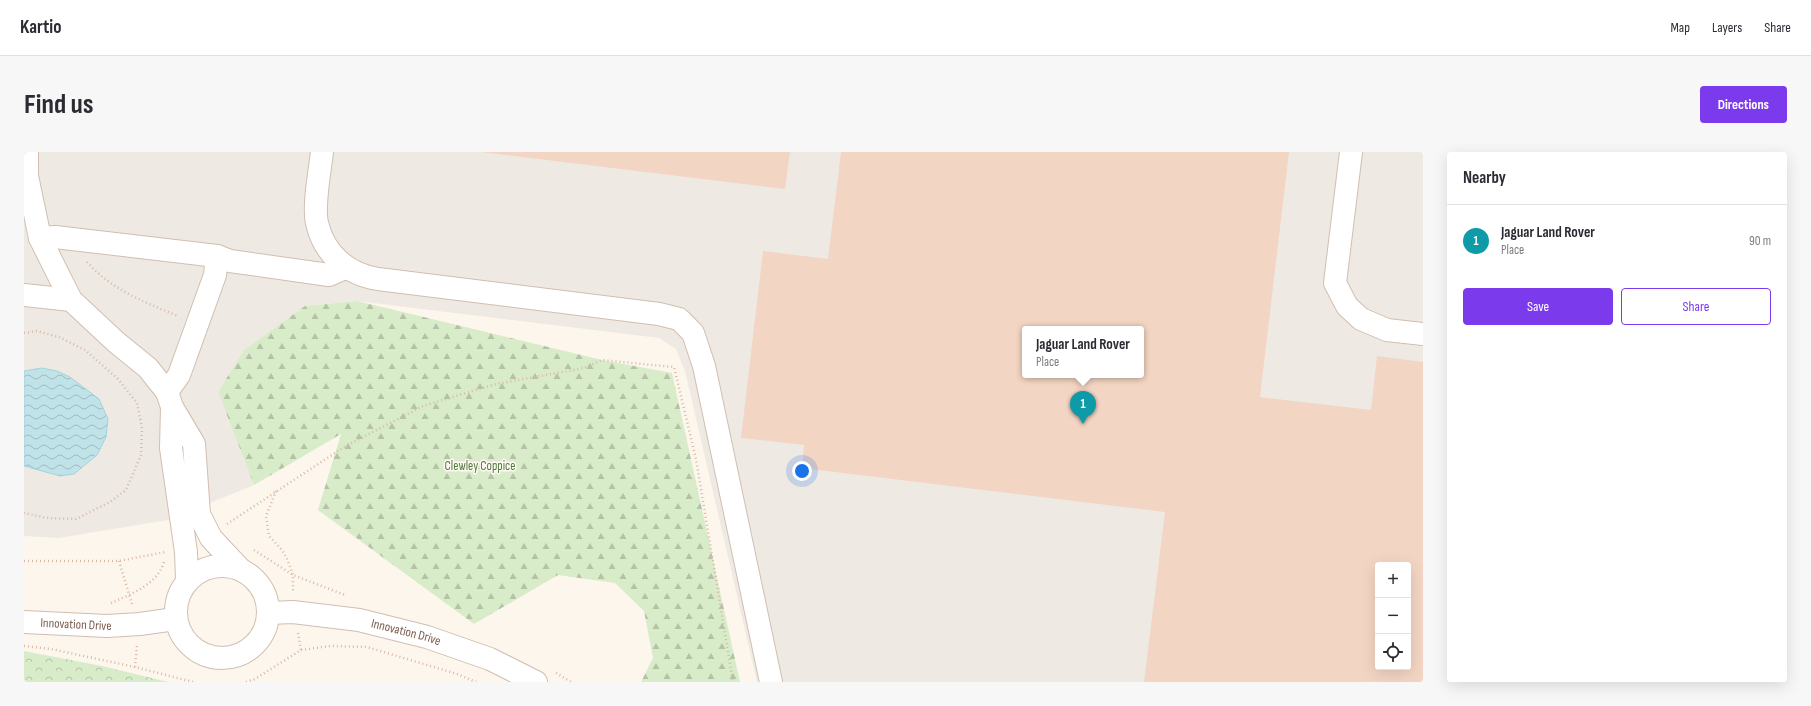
<!DOCTYPE html>
<meta charset="utf-8">
<style>
:root{--surface:#fff;--page:#f7f7f7;--text:#2b2b33;--muted:#7c7c81;--line:#e1e1e2;--accent:#7c3aed}
body{margin:0;font-family:"Sofia Sans Condensed",sans-serif;background:var(--page);color:var(--text)}
.controls{position:absolute;right:12px;bottom:12px;display:grid;overflow:hidden;border-radius:4px;box-shadow:0 4px 16px #0002}
.controls button{width:36px;height:36px;display:grid;place-items:center;padding:0;border:0;border-bottom:1px solid var(--line);background:var(--surface);color:var(--text);font:20px sans-serif}
.you{position:absolute;left:778px;top:319px;width:14px;height:14px;margin:-10px;border:3px solid #fff;border-radius:50%;background:#1a73e8;box-shadow:0 0 0 6px #1a73e833}
.badge{display:grid;place-items:center;width:26px;height:26px;border-radius:50%;background:var(--accent);color:#fff;font-size:13px;font-weight:700}
.pin{position:absolute;translate:-50% -33px;filter:drop-shadow(0 1px 2px #0008)}
.pin::after{content:'';position:absolute;top:21px;width:14px;height:12px;background:inherit;clip-path:polygon(0 0,100% 0,50% 100%)}
.popup{position:absolute;left:998px;top:174px;width:122px;height:52px;box-sizing:border-box;display:grid;place-content:center;border-radius:4px;background:var(--surface);filter:drop-shadow(0 1px 3px #0005);font-size:13px;white-space:nowrap;color:var(--muted)}
.popup b{font-size:15px;color:var(--text)}
.popup::after{content:'';position:absolute;left:50%;top:100%;margin-left:-8px;border:8px solid transparent;border-top-color:var(--surface)}
.list{margin:0;padding:0;list-style:none}
h2{display:flex;justify-content:space-between;align-items:center;height:52px;margin:0;padding:0 16px;font-size:17px}
h2 small{font-size:13px;font-weight:400;color:var(--muted)}
.list li{display:grid;grid-template-columns:26px 1fr auto;gap:12px;align-items:center;box-sizing:border-box;height:72px;padding:0 16px;border-top:1px solid var(--line)}
.list b{display:block;font-size:15px;white-space:nowrap}
.list p{margin:0;font-size:13px;white-space:nowrap;color:var(--muted)}
.list em{font-size:13px;font-style:normal;color:var(--muted)}
.actions{display:flex;gap:8px;padding:12px 16px}
.actions a{flex:1;padding:9px 0;border:1px solid var(--accent);border-radius:4px;text-align:center;font-size:14px;color:var(--accent)}
.actions .main{background:var(--accent);color:#fff}
.icon{flex:none;width:22px;height:22px;fill:none;stroke:currentColor;stroke-width:2;stroke-linecap:round;stroke-linejoin:round}
.map{position:relative;flex:none;width:1399px;height:530px;overflow:hidden;border-radius:4px}
header{display:flex;align-items:center;gap:24px;box-sizing:border-box;height:56px;padding:0 20px;background:var(--surface);border-bottom:1px solid var(--line)}
header strong{font-size:19px}
nav{display:flex;gap:22px;margin-inline-start:auto;font-size:14px}
.intro{display:flex;align-items:center;justify-content:space-between;box-sizing:border-box;height:96px;padding:0 24px}
h1{margin:0;font-size:28px}
.button{padding:10px 18px;border-radius:4px;background:var(--accent);color:#fff;font-size:14px;font-weight:700}
main{display:flex;gap:24px;padding:0 24px}
aside{flex:1;background:var(--surface);border-radius:4px;box-shadow:0 4px 16px #0002}
.map>svg:first-child{display:block}
.industrial{fill:#efe9e4;fill-rule:evenodd}
.forest{fill:url(#forest-firs)}
.park{fill:url(#park-crowns)}
.water{fill:url(#water-waves);stroke:#a5d3da}
.building{fill:#f3d5c3;fill-rule:evenodd}
.lines{fill:none;stroke-linecap:round;stroke-linejoin:round}
.minor-casing{stroke:#d1beb0;stroke-width:24}
.path{stroke:#d9b8a5;stroke-width:2.5;stroke-dasharray:1 3;stroke-linecap:butt}
.minor{stroke:#fff;stroke-width:22}
.labels{text-anchor:middle;dominant-baseline:central;stroke-width:3;stroke-linejoin:round;paint-order:stroke}
.park-label{font-size:13px;fill:#537a41;stroke:#fffaf3}
.street-label{font-size:13px;fill:#7a5c4d;stroke:#fffaf3}
</style>
<header>
<strong>Kartio</strong>
<nav><a>Map</a><a>Layers</a><a>Share</a></nav>
</header>
<div class="intro"><h1>Find us</h1><a class="button">Directions</a></div>
<main>
<div class="map">
<svg width="1399" height="530" viewBox="0 0 1399 530">
<defs>
<pattern id="forest-firs" width="22" height="20" patternUnits="userSpaceOnUse"><rect width="22" height="20" fill="#d8ecc9"/><path d="M5 1l3.5 6h-7zM16 11l3.5 6h-7z" fill="#b4c2a5"/></pattern>
<pattern id="park-crowns" width="20" height="18" patternUnits="userSpaceOnUse"><rect width="20" height="18" fill="#d8ecc9"/><path d="M2 6a3 3 0 1 1 6 0M12 15a3 3 0 1 1 6 0" fill="none" stroke="#b4c2a5"/></pattern>
<pattern id="water-waves" width="16" height="10" patternUnits="userSpaceOnUse"><rect width="16" height="10" fill="#bfe3e8"/><path d="M0 5q4-4 8 0t8 0" fill="none" stroke="#a0bbbe"/></pattern>
</defs>
<rect width="100%" height="100%" fill="#fdf6ec"/>
<path class="industrial" d="M0,0H1399V530H733L661,219L652,197L635,186L333,149L281,154L220,198L194,240L230,333L144,368L35,386L0,384ZM1001,177H1117V223H1001ZM1354,413H1384V515H1354Z"/>
<path class="forest" d="M333,149L578,208L648,221L716,530H617L629,506L620,459L591,431L534,423L450,472L294,358L317,282L230,333L194,240L220,198L281,154Z"/>
<path class="park" d="M0,499L78,514L144,530H0Z"/>
<path class="water" d="M18,216L33,219L46,225L75,247L84,267L82,285L73,303L50,322L36,324L0,314V219Z"/>
<g class="building">
<path d="M457,0H766L761,37Z"/>
<path d="M817,0H1265L1236,245L1347,258L1353,204L1399,210V530H1120L1141,360L778,316L780,293L717,286L739,99L804,107ZM1001,177H1117V223H1001ZM1354,413H1384V515H1354Z"/>
</g>
<g class="lines">
<defs>
<g id="minor">
<path d="M3,0V24L16,86L47,148L92,190L124,216L143,240L148,255"/>
<path d="M298,0C296,18 289,54 293,71C300,102 323,122 354,127L635,162L655,167L669,181L680,214L747,530"/>
<path d="M1327,0L1311,131L1323,154L1337,167L1363,178L1399,182"/>
<path d="M16,86L31,85L193,104"/>
<path d="M0,143L47,148"/>
<path d="M143,240L155,223L191,123L193,104L206,109L305,123L321,116"/>
<circle cx="198" cy="460" r="46"/>
<path d="M163,428L162,400L147,296L148,255L170,292L175,362L187,386L216,417"/>
<path id="s1" d="M245,461L269,460L335,468L403,485L466,507L512,530"/>
<path id="s2" d="M0,470L83,474L116,472L151,467"/>
</g>
</defs>
<use href="#minor" class="minor-casing"/>
<g class="path">
<path d="M63,110C88,138 120,150 154,164"/>
<path d="M0,181L13,179L35,185L61,198L94,227L113,251L118,276L117,303L102,338L86,350L52,367L23,366L0,361"/>
<path d="M252,339L242,364L245,384L258,398L263,407L269,423V439"/>
<path d="M203,372L320,295L399,254L472,232L560,216L578,208L650,215L672,307L709,530"/>
<path d="M230,398L269,423L321,443"/>
<path d="M0,409H95L141,400"/>
<path d="M95,409L108,452"/>
<path d="M87,451C107,442 133,433 140,410"/>
<path d="M274,481L277,498"/>
<path d="M0,494L27,497L111,515L169,530"/>
<path d="M111,515L113,493"/>
<path d="M532,521L547,530"/>
<path d="M222,530L231,527L277,498L306,494L343,495L433,522L452,530"/>
</g>
<use href="#minor" class="minor"/>
</g>
<g class="labels">
<g class="park-label">
<text x="456" y="314">Clewley Coppice</text>
</g>
<g class="street-label">
<text stroke="none"><textPath href="#s2" startOffset="52">Innovation Drive</textPath></text>
<text stroke="none"><textPath href="#s1" startOffset="139">Innovation Drive</textPath></text>
</g>
</g>
</svg>
<div class="controls">
<button>+</button>
<button>−</button>
<button><svg class="icon" aria-label="locate" viewBox="0 0 24 24"><circle cx="12" cy="12" r="6"/><path d="M12 2v4M12 18v4M2 12h4M18 12h4"/></svg></button>
</div>
<div class="you"></div>
<div class="pin badge" style="left:1059px;top:272px;background:#0f9aa8">1</div>
<div class="popup"><b>Jaguar Land Rover</b>Place</div>
</div>
<aside>
<h2>Nearby<small></small></h2>
<ul class="list">
<li><span class="badge" style="background:#0f9aa8">1</span><div><b>Jaguar Land Rover</b><p>Place</p></div><em>90 m</em></li>
</ul>
<div class="actions"><a class="main">Save</a><a>Share</a></div>
</aside>
</main>
